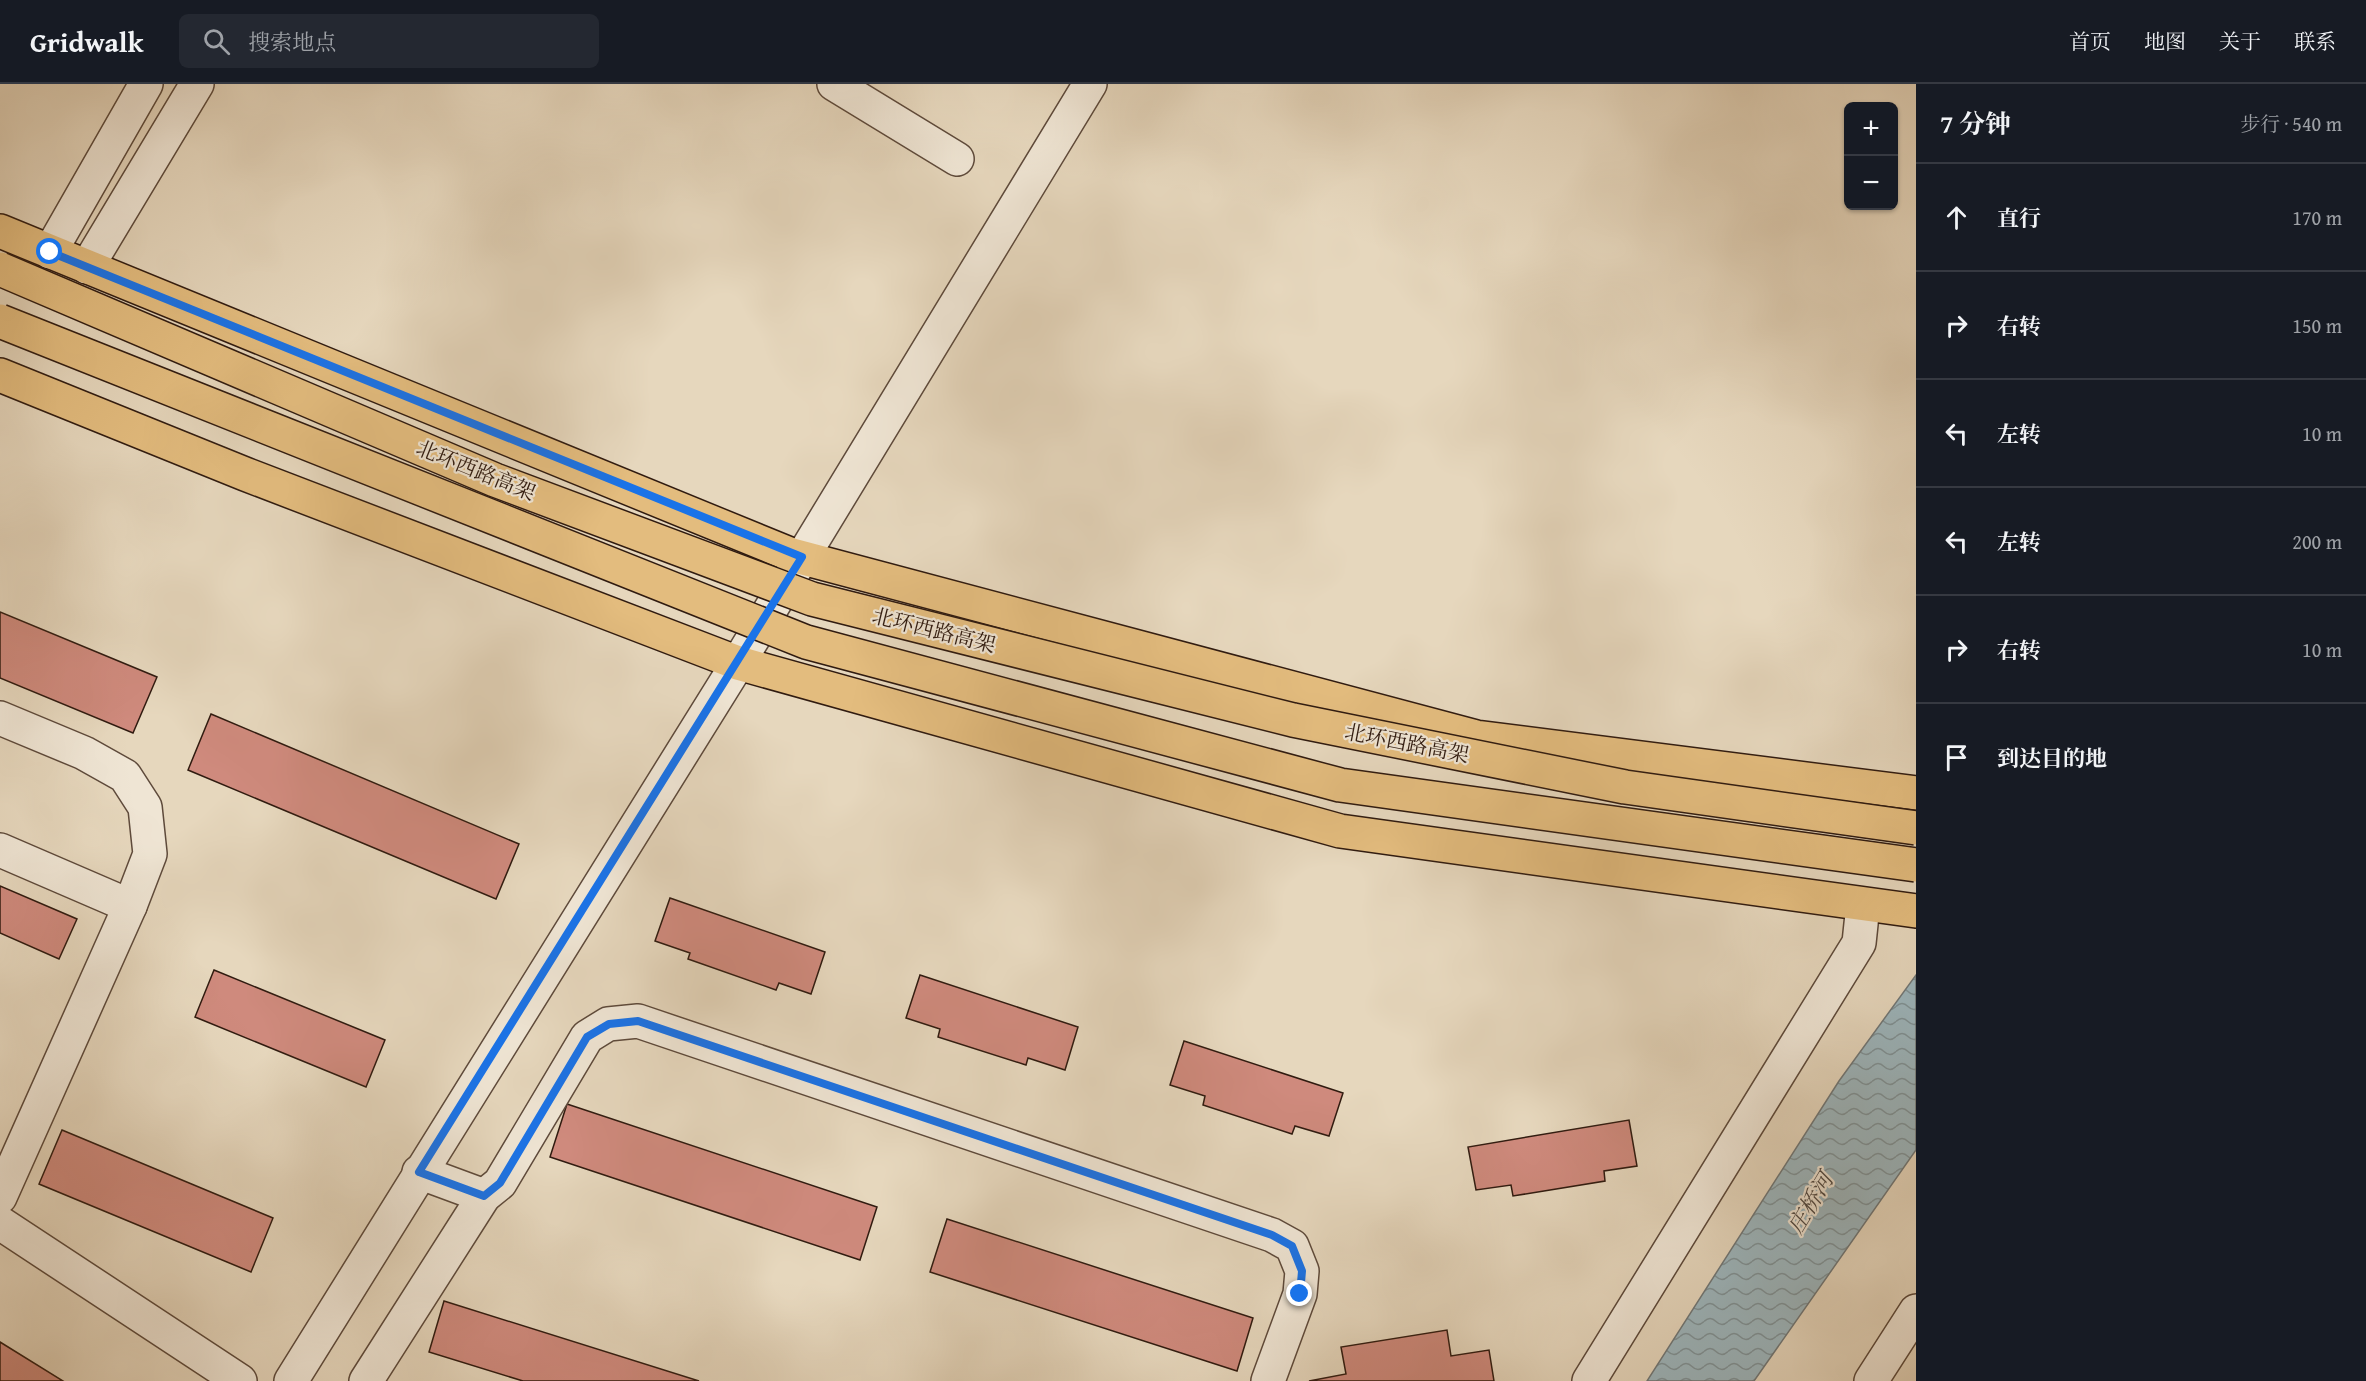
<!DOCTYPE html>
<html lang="zh">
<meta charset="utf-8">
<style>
:root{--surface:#171b24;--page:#242831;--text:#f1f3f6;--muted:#9ea1a6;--line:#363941}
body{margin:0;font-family:"Gentium Book Plus","Noto Serif SC",serif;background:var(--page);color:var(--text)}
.controls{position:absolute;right:18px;top:18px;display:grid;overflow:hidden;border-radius:9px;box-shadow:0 2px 4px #0004}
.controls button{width:54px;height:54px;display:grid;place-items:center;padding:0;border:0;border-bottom:2px solid var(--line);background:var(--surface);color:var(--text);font:30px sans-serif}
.stop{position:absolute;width:18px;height:18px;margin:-14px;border:4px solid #1a73e8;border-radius:50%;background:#fff}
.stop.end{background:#1a73e8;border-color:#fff;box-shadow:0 2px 6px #0008}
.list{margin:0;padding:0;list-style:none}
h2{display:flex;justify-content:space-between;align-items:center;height:78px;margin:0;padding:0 24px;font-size:26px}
h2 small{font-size:20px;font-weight:400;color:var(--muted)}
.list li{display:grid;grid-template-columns:39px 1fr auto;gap:18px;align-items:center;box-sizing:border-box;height:108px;padding:0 24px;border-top:2px solid var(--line)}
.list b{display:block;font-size:22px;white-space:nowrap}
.list em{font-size:20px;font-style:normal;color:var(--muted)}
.icon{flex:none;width:33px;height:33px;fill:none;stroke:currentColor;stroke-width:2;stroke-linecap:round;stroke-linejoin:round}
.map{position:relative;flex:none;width:1916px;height:1297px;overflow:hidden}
header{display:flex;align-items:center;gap:36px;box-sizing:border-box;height:84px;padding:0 30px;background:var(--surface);border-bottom:2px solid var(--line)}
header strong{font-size:28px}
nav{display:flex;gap:33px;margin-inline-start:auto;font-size:21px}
.search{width:420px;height:54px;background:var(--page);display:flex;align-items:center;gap:15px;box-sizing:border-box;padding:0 21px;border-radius:9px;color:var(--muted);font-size:22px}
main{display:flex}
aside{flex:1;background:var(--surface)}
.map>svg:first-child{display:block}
.water{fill:url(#water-waves);stroke:#717878;stroke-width:1.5}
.building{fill:#cf8a7d;stroke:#301b10;stroke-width:1.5}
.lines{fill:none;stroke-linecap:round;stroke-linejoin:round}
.minor-casing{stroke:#5e4a3b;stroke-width:36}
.major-casing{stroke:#301b10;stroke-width:36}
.minor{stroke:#efe5d4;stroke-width:33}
.major{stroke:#e3bc7e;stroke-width:33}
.highway-bridge-casing{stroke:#301b10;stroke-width:36;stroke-linecap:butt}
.highway-bridge{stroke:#e3bc7e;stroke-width:33}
.route{stroke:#1a73e8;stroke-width:8}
.labels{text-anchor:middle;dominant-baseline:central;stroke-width:4.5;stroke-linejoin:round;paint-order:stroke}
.street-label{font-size:21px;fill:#301b10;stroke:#efe5d4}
.water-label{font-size:22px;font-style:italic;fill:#514a44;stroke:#efe5d4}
</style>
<header>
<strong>Gridwalk</strong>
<div class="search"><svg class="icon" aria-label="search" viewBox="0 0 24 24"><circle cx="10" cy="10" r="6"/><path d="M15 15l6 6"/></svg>搜索地点</div>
<nav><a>首页</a><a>地图</a><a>关于</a><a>联系</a></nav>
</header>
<main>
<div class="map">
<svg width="1916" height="1297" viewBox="0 0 1916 1297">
<defs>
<pattern id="water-waves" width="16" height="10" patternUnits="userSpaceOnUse" patternTransform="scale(1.5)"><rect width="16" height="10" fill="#9db6bd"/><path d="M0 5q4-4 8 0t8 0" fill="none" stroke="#809398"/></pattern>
</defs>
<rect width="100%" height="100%" fill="#e6d7bd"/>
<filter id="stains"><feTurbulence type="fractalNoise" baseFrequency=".00333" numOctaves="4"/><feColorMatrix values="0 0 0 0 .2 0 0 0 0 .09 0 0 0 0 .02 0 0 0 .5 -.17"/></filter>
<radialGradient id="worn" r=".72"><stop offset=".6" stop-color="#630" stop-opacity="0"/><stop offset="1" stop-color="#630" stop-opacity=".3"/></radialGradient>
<path class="water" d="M1916,891V1066L1754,1297H1647L1839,997Z"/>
<g class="building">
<path d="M0,528L157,593L133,649L0,594Z"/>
<path d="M211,630L519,760L496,815L188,686Z"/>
<path d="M0,802L77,835L59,875L0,849Z"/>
<path d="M670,814L825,868L811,910L779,899L776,906L688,875L690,869L655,857Z"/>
<path d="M214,886L385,956L366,1003L195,933Z"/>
<path d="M920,891L1078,943L1065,986L1028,974L1026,981L938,953L940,945L906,934Z"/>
<path d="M1184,957L1343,1009L1329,1052L1295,1042L1292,1050L1203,1021L1205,1012L1170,1001Z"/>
<path d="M567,1020L877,1123L860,1176L550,1073Z"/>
<path d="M1629,1036L1637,1082L1604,1087L1605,1097L1513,1112L1511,1101L1476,1106L1468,1063Z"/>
<path d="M62,1046L273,1134L251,1188L39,1100Z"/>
<path d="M947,1135L1253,1234L1237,1287L930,1188Z"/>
<path d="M444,1217L699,1297H523L429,1268Z"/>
<path d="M1447,1246L1451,1272L1489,1266L1494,1297H1309L1346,1290L1341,1263Z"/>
<path d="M0,1258L63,1297H0Z"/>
</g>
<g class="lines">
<defs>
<g id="minor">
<path d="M834,0L957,75"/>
<path d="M50,168L146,0"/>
<path d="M87,183L197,0"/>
<path d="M0,634L84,669L125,692L145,723L150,770L130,822L0,1113"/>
<path d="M0,766L130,822"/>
<path d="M419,1088L484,1112"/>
<path d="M0,1139L240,1297"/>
<path d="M291,1297L738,579L1090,0"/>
<path d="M366,1297L484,1112L500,1099L587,953L608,940L638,937L1272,1151L1292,1162L1302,1187L1300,1210L1268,1297"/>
<path d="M1589,1297L1859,859L1863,821"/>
<path d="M1871,1297L1916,1227"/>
</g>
<g id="major">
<path d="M0,147L792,471L1476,653L1916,709"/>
<path d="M0,291L245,390L738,579L1340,747L1916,827"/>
</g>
</defs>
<use href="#minor" class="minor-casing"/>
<use href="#major" class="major-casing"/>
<use href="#minor" class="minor"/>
<use href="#major" class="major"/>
<defs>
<g id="highway-bridge">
<path d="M0,185L495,396L812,515L1293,636L1625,703L1916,744"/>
<path d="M0,237L806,558L1340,701L1916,781"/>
</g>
</defs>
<use href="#highway-bridge" class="highway-bridge-casing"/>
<use href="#highway-bridge" class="highway-bridge"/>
</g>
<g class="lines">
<path class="route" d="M50,168L802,473L419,1088L484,1112L500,1099L587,953L609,940L638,937L1272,1151L1292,1162L1302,1187L1300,1210"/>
</g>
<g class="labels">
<g class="street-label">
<text transform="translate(476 386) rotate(22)">北环西路高架</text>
<text transform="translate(934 546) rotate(14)">北环西路高架</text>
<text transform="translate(1407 659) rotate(11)">北环西路高架</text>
</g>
<g class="water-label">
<text transform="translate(1810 1119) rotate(-59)">庄桥河</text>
</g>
</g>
<rect width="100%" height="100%" filter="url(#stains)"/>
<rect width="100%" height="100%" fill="url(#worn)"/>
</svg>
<div class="controls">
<button>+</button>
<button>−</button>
</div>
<div class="stop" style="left:50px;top:168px"></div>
<div class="stop end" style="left:1300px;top:1210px"></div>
</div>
<aside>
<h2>7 分钟<small>步行 · 540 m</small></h2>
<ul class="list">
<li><svg class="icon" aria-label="ahead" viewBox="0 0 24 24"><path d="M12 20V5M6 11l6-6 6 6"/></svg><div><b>直行</b></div><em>170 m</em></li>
<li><svg class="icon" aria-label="right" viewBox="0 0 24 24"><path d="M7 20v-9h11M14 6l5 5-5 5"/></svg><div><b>右转</b></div><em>150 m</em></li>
<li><svg class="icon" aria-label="left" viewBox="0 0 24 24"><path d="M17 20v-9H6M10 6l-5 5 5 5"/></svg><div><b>左转</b></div><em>10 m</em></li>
<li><svg class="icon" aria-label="left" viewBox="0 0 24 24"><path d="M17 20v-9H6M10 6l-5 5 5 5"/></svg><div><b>左转</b></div><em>200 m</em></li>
<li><svg class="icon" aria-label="right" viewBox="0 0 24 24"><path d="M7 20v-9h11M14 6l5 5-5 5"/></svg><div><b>右转</b></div><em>10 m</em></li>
<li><svg class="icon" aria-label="arrive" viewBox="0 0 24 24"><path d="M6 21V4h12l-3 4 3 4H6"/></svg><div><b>到达目的地</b></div></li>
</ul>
</aside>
</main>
